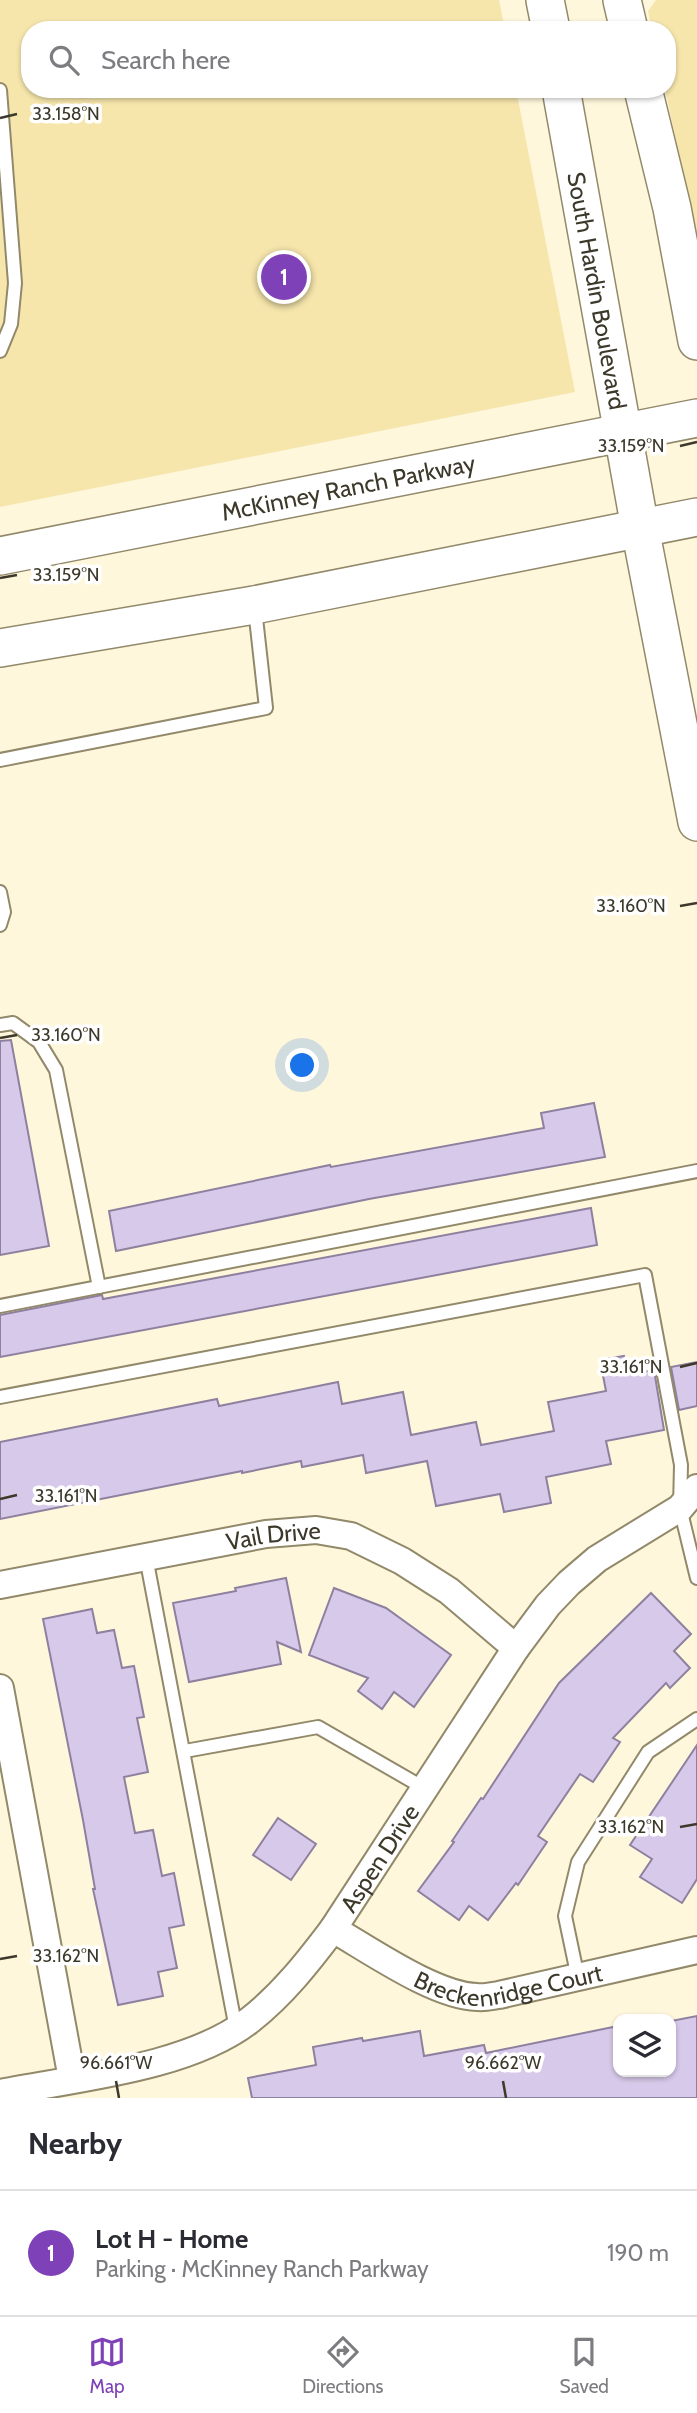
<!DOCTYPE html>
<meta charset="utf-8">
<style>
:root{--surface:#fff;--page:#f7f7f7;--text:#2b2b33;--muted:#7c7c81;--line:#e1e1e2;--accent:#7f41b7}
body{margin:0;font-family:Cabin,sans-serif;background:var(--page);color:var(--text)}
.controls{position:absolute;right:21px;bottom:21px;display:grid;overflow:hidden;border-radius:14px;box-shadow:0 2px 5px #0004}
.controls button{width:63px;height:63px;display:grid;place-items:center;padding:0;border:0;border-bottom:2px solid var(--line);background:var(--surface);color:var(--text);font:35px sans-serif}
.you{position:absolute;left:303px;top:1066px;width:24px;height:24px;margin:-18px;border:5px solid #fff;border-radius:50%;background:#1a73e8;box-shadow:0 0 0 10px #1a73e833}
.badge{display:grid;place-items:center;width:46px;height:46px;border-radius:50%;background:var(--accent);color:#fff;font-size:23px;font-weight:700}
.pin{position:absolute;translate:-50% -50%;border:4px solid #fff;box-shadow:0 2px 7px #0006}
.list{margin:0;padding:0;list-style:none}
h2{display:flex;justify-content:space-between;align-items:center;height:91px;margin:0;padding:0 28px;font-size:30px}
h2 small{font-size:23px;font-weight:400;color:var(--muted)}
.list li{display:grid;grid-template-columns:46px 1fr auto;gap:21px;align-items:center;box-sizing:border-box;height:126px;padding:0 28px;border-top:2px solid var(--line)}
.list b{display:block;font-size:26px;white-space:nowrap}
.list p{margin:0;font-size:23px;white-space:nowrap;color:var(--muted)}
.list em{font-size:23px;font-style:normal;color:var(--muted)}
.icon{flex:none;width:38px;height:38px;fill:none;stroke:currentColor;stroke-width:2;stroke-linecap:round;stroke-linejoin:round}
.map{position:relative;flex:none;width:697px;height:2098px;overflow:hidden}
.search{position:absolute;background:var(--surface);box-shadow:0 2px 5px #0004;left:21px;right:21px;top:21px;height:77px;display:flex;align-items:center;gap:18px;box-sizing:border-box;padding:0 24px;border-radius:28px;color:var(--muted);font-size:26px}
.sheet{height:217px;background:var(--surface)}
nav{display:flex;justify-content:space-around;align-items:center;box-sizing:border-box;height:98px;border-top:2px solid var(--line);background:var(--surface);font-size:19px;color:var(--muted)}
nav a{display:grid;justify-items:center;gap:4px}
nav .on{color:var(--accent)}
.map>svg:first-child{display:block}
.green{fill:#f6e6ac}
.building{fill:#d7c9e9;stroke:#8e819f;stroke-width:2}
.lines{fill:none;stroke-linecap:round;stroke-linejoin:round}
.service-casing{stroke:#92896a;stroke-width:16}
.minor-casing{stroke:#92896a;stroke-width:30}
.secondary-casing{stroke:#92896a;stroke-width:40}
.service{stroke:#fff;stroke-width:12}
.minor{stroke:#fff;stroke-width:26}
.secondary{stroke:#fff;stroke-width:37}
.ticks{fill:none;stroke:#3c392b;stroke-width:2.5}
.labels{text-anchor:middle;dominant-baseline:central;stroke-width:7;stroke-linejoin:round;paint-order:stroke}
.street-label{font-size:24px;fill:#3c392b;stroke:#fff}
.ticks-label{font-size:18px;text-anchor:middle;fill:#3c392b;stroke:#fff;stroke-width:7;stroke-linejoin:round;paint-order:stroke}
</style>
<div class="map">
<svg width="697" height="2098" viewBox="0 0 697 2098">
<rect width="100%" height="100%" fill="#fff7dc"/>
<g class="green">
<path d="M0,0H499L505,30H30V89H516L575,392L0,507Z"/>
<path d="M656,0H697V240L665,89H667V30H652L648,11Z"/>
</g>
<g class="building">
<path d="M11,1040L49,1246L0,1255V1041Z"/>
<path d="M594,1103L605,1157L369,1199L116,1251L109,1211L330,1165L331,1167L544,1128L541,1113Z"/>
<path d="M591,1208L597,1245L0,1357V1315L102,1295L103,1299Z"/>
<path d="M624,1356L628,1375L654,1370L664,1430L606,1441L611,1464L546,1477L551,1503L504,1512L500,1494L436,1506L427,1461L366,1473L363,1455L302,1467L301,1461L242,1473V1471L0,1519V1442L217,1399L219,1406L338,1382L342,1404L403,1392L411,1435L476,1422L481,1445L554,1431L548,1402L606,1391L600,1360Z"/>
<path d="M697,1362V1406L679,1410L671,1367Z"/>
<path d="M286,1578L301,1652L277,1642L281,1664L189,1682L173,1603L236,1591L235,1588Z"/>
<path d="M334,1588L386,1608L451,1655L414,1707L394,1692L382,1709L358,1691L368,1678L309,1655Z"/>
<path d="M651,1593L691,1634L674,1651L690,1668L670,1688L666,1683L613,1738L620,1742L593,1782L580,1774L538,1836L547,1842L518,1885L516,1883L488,1920L469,1906L459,1920L418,1891L454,1842L452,1841L481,1798L483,1799L559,1683Z"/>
<path d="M92,1609L97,1633L114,1630L122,1668L134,1666L144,1717L137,1718L148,1772L124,1777L135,1833L153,1830L162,1876L174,1873L184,1925L169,1928L177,1968L158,1972L163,1996L118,2005L93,1889H95L83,1820L43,1619Z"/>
<path d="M697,1745V1879L682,1903L640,1877L652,1859L630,1845Z"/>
<path d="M278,1818L316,1844L291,1880L253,1855Z"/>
<path d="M697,2016V2098H252L248,2078L316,2065L313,2047L362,2038L363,2041L420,2031L424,2056L484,2045L486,2053L618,2026V2072H671V2021Z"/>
</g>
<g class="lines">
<defs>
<g id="service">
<path d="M0,90L15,283L11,324L0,351"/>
<path d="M0,760L266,708L255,609"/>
<path d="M0,892L4,912L0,925"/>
<path d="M0,1025L13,1023L39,1042L56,1070L99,1287"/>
<path d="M0,1306L697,1171"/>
<path d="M0,1397L645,1275L681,1465L680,1508L697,1578"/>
<path d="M146,1557L236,2029"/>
<path d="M185,1751L318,1727L424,1788"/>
<path d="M578,1978L565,1916L578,1862L648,1752L697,1719"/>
</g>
<g id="minor">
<path id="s1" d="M0,1585L266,1534L316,1530L351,1536L402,1561L449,1591L516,1648"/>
<path d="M0,1688L72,2079"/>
<path id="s2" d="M333,1929C370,1950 435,1996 477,1997C484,1998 492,1996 499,1995L697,1950"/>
<path id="s3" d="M0,2093C76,2078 189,2068 250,2020C283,1994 308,1962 333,1929L516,1648L548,1605L569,1583L597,1559L680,1508L697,1488"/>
</g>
<g id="secondary">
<path d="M545,0L551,30"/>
<path d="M622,0L629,30"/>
<path id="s4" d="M561,89L640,528L697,822"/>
<path d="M643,89L672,208L697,341"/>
<path id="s5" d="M0,556L697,418"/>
<path d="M0,648L254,605L697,517"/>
</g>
</defs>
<use href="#service" class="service-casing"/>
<use href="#minor" class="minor-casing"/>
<use href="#secondary" class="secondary-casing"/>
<use href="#service" class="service"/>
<use href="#minor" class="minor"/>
<use href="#secondary" class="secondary"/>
</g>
<path class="ticks" d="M0,118L17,114M680,446L697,442M0,578L17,575M680,906L697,903M0,1038L17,1035M680,1367L697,1363M0,1499L17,1495M680,1827L697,1824M0,1959L17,1956M116,2081L119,2098M503,2081L506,2098"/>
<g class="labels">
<g class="street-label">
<text stroke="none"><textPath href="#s4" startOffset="205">South Hardin Boulevard</textPath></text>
<text stroke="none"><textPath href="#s5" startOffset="355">McKinney Ranch Parkway</textPath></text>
<text stroke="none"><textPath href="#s1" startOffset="278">Vail Drive</textPath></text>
<text stroke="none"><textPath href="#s3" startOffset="471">Aspen Drive</textPath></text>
<text stroke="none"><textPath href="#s2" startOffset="192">Breckenridge Court</textPath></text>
</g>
</g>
<g class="ticks-label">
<text x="66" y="120">33.158°N</text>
<text x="631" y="452">33.159°N</text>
<text x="66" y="581">33.159°N</text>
<text x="631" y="912">33.160°N</text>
<text x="66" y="1041">33.160°N</text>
<text x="631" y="1373">33.161°N</text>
<text x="66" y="1502">33.161°N</text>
<text x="631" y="1833">33.162°N</text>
<text x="66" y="1962">33.162°N</text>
<text x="116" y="2069">96.661°W</text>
<text x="503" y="2069">96.662°W</text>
</g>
</svg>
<div class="controls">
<button><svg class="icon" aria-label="layers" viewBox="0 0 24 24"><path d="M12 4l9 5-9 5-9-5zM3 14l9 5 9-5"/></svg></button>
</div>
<div class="you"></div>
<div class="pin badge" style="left:284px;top:277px">1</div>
<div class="search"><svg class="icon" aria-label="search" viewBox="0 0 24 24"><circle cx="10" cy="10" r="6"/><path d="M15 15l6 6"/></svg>Search here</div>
</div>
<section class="sheet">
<h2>Nearby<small></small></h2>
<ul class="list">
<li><span class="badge">1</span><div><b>Lot H - Home</b><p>Parking · McKinney Ranch Parkway</p></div><em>190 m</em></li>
</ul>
</section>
<nav>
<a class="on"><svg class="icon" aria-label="map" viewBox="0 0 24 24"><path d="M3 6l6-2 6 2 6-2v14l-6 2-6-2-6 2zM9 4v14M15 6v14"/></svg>Map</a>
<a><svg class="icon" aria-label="directions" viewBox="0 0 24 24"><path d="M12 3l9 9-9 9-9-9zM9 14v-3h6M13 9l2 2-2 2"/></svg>Directions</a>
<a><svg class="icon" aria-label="saved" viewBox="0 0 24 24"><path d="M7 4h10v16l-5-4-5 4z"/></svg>Saved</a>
</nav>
